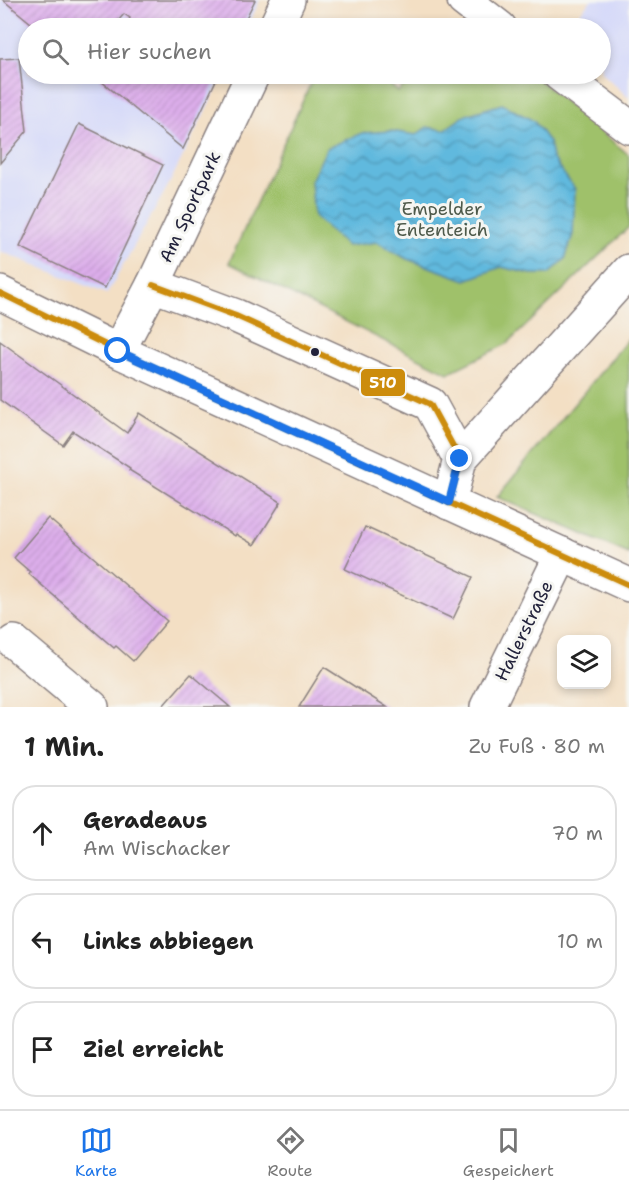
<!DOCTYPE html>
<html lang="de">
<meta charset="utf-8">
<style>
:root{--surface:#fff;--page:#f6f6f6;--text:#222;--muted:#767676;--line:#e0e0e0;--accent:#1a73e8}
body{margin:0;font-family:"Shantell Sans",sans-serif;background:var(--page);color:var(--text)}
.controls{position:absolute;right:18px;bottom:18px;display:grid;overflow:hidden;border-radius:12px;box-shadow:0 3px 9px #0003}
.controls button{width:54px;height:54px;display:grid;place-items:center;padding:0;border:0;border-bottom:2px solid var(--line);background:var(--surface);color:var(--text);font:30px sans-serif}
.stop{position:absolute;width:18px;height:18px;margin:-14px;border:4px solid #1a73e8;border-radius:50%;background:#fff}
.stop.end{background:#1a73e8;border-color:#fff;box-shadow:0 2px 6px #0008}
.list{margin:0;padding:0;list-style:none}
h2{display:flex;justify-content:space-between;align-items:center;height:78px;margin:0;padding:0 24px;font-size:26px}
h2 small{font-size:20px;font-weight:400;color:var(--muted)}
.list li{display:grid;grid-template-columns:39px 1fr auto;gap:18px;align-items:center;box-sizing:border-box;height:96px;margin:0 12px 12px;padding:0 12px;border:2px solid var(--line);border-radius:24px}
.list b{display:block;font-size:22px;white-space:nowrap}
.list p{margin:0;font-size:20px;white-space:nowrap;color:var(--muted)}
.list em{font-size:20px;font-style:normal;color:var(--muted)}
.icon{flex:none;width:33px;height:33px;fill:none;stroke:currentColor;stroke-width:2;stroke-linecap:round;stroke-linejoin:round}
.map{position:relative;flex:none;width:629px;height:707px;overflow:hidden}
.search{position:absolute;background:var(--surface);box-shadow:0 3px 9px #0003;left:18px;right:18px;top:18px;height:66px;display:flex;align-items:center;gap:15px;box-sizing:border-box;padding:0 21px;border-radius:33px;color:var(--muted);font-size:22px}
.sheet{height:402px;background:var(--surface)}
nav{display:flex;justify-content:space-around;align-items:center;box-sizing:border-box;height:84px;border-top:2px solid var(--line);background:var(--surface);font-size:16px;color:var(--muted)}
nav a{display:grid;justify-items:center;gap:3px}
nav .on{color:var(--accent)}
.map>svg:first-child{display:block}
.built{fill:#d4d8f9}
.green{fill:#9fc16a;stroke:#607252;stroke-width:1.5}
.water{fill:url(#water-waves);stroke:#416e8c;stroke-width:1.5}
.building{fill:url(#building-hatch)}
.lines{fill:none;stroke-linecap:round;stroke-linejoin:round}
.minor-casing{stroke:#8a8080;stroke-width:36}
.minor{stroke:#fff;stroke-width:33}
.bus-1-casing{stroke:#f6f6f2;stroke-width:10}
.bus-1{stroke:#cc8c0c;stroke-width:6}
.route{stroke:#1a73e8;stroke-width:8}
.bus-dot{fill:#22223b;stroke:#f6f6f2;stroke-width:2}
.labels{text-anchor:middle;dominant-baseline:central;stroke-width:6;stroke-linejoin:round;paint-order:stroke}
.street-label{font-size:18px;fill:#22223b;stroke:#f6f6f2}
.park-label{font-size:18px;fill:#4e5a4b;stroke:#f6f6f2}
.line-badge{stroke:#f6f6f2;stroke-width:2}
.badge-label{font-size:16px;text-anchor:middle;font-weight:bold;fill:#fff}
</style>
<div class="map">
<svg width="629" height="707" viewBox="0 0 629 707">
<defs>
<pattern id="water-waves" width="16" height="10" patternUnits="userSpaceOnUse" patternTransform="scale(1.5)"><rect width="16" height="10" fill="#60b9de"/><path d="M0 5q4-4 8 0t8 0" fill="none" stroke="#4f96b5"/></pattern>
<pattern id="building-hatch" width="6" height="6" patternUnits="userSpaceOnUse" patternTransform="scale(1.5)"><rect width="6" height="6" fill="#ddaeeb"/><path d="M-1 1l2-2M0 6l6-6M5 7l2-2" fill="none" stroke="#bd95ca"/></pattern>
</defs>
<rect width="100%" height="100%" fill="#f6f6f2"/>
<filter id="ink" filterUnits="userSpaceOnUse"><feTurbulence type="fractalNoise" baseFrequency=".0167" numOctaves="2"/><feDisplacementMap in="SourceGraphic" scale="12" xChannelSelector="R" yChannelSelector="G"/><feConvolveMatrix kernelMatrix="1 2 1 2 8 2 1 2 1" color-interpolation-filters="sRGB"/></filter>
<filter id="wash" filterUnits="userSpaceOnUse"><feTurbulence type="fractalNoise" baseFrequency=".008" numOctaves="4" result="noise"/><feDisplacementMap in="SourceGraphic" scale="24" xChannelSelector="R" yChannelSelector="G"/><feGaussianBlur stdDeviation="1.35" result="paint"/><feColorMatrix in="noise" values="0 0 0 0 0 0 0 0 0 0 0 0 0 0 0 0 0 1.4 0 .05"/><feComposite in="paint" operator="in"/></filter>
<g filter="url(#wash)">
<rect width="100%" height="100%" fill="#f3dfc4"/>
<g class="built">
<path d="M0,0H260L247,28H28V74H224L169,184L107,294L0,251Z"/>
<path d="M591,0H629V98L601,72L600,28H567Z"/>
</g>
<g class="green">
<path d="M315,74H379L398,92L415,74H532L629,155V227L507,344L448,373L229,263Z"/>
<path d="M629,338V554L497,497Z"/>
</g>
<path class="water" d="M502,104L534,121L549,142L552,158L575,189L573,234L565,259L549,274H531L501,267L466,280L407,259L377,242L347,246L314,216L311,181L327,148L362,133L391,131L416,135L427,127L444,130L466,115Z"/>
<g id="blocks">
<g class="building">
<path d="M3,0H255L241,28H125L130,18L124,14L112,28H37Z"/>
<path d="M19,58L27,131L0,163V59Z"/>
<path d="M103,74H219L183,149L100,80Z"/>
<path d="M79,124L163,165L105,288L20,247Z"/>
<path d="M0,341L127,433L139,413L281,502L254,545L236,534L235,536L129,470L130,468L73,431L63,445L0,400Z"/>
<path d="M48,518L167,621L133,661L116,646L114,648L29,574L30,572L14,558Z"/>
<path d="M365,527L473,577L453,619L345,569Z"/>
<path d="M324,667L387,707H299Z"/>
<path d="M191,674L230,707H162Z"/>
</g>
</g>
</g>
<g filter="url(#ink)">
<use href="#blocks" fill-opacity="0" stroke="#8a8080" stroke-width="1.5"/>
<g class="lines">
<defs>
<g id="minor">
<path d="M464,0L500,28"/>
<path d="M275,28L288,0"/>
<path d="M559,74L629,127"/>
<path d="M153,285L236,316L430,404L460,459L449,503"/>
<path d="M0,293L118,351L629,585"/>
<path d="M118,351L153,285L253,74"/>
<path d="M460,459L629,271"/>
<path d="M14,642L92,707"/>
<path d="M487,707L562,554"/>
</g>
</defs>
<use href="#minor" class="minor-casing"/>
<use href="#minor" class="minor"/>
<defs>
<g id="bus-1">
<path d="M153,285L236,316L430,404L460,459L449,503"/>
<path d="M0,293L118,351L629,585"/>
</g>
</defs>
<use href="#bus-1" class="bus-1-casing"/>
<use href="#bus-1" class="bus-1"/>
</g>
</g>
<g class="lines" filter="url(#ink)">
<path class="route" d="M118,351L449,502L460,459"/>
</g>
<circle class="bus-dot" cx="315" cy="352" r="5"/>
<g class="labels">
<g class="street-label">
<text transform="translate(190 207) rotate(-65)">Am Sportpark</text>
<text transform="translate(524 631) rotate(-64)">Hallerstraße</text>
</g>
<g class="park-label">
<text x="442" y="209">Empelder<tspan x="442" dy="21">Ententeich</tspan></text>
</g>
</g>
<rect class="line-badge" x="360" y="368" width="46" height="29" rx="6" fill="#cc8c0c"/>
<g class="badge-label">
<text x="383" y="388">510</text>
</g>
</svg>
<div class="controls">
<button><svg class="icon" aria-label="layers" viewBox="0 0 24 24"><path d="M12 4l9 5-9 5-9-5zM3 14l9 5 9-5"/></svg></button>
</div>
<div class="stop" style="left:118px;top:351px"></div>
<div class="stop end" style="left:460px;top:459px"></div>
<div class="search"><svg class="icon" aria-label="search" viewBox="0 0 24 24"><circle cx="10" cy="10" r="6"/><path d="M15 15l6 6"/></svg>Hier suchen</div>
</div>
<section class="sheet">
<h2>1 Min.<small>Zu Fuß · 80 m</small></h2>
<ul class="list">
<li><svg class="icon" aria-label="ahead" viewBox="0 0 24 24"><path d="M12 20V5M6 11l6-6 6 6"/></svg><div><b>Geradeaus</b><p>Am Wischacker</p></div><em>70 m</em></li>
<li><svg class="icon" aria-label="left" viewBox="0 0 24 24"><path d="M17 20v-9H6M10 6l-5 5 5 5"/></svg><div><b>Links abbiegen</b></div><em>10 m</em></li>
<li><svg class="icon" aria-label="arrive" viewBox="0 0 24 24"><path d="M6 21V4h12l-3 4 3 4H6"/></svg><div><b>Ziel erreicht</b></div></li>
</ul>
</section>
<nav>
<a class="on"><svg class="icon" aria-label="map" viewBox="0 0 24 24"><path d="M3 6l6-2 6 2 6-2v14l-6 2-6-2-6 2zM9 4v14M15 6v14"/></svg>Karte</a>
<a><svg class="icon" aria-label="directions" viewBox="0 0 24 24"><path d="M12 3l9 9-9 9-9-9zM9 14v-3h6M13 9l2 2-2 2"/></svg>Route</a>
<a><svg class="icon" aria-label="saved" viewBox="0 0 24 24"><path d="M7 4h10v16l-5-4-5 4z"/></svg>Gespeichert</a>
</nav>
